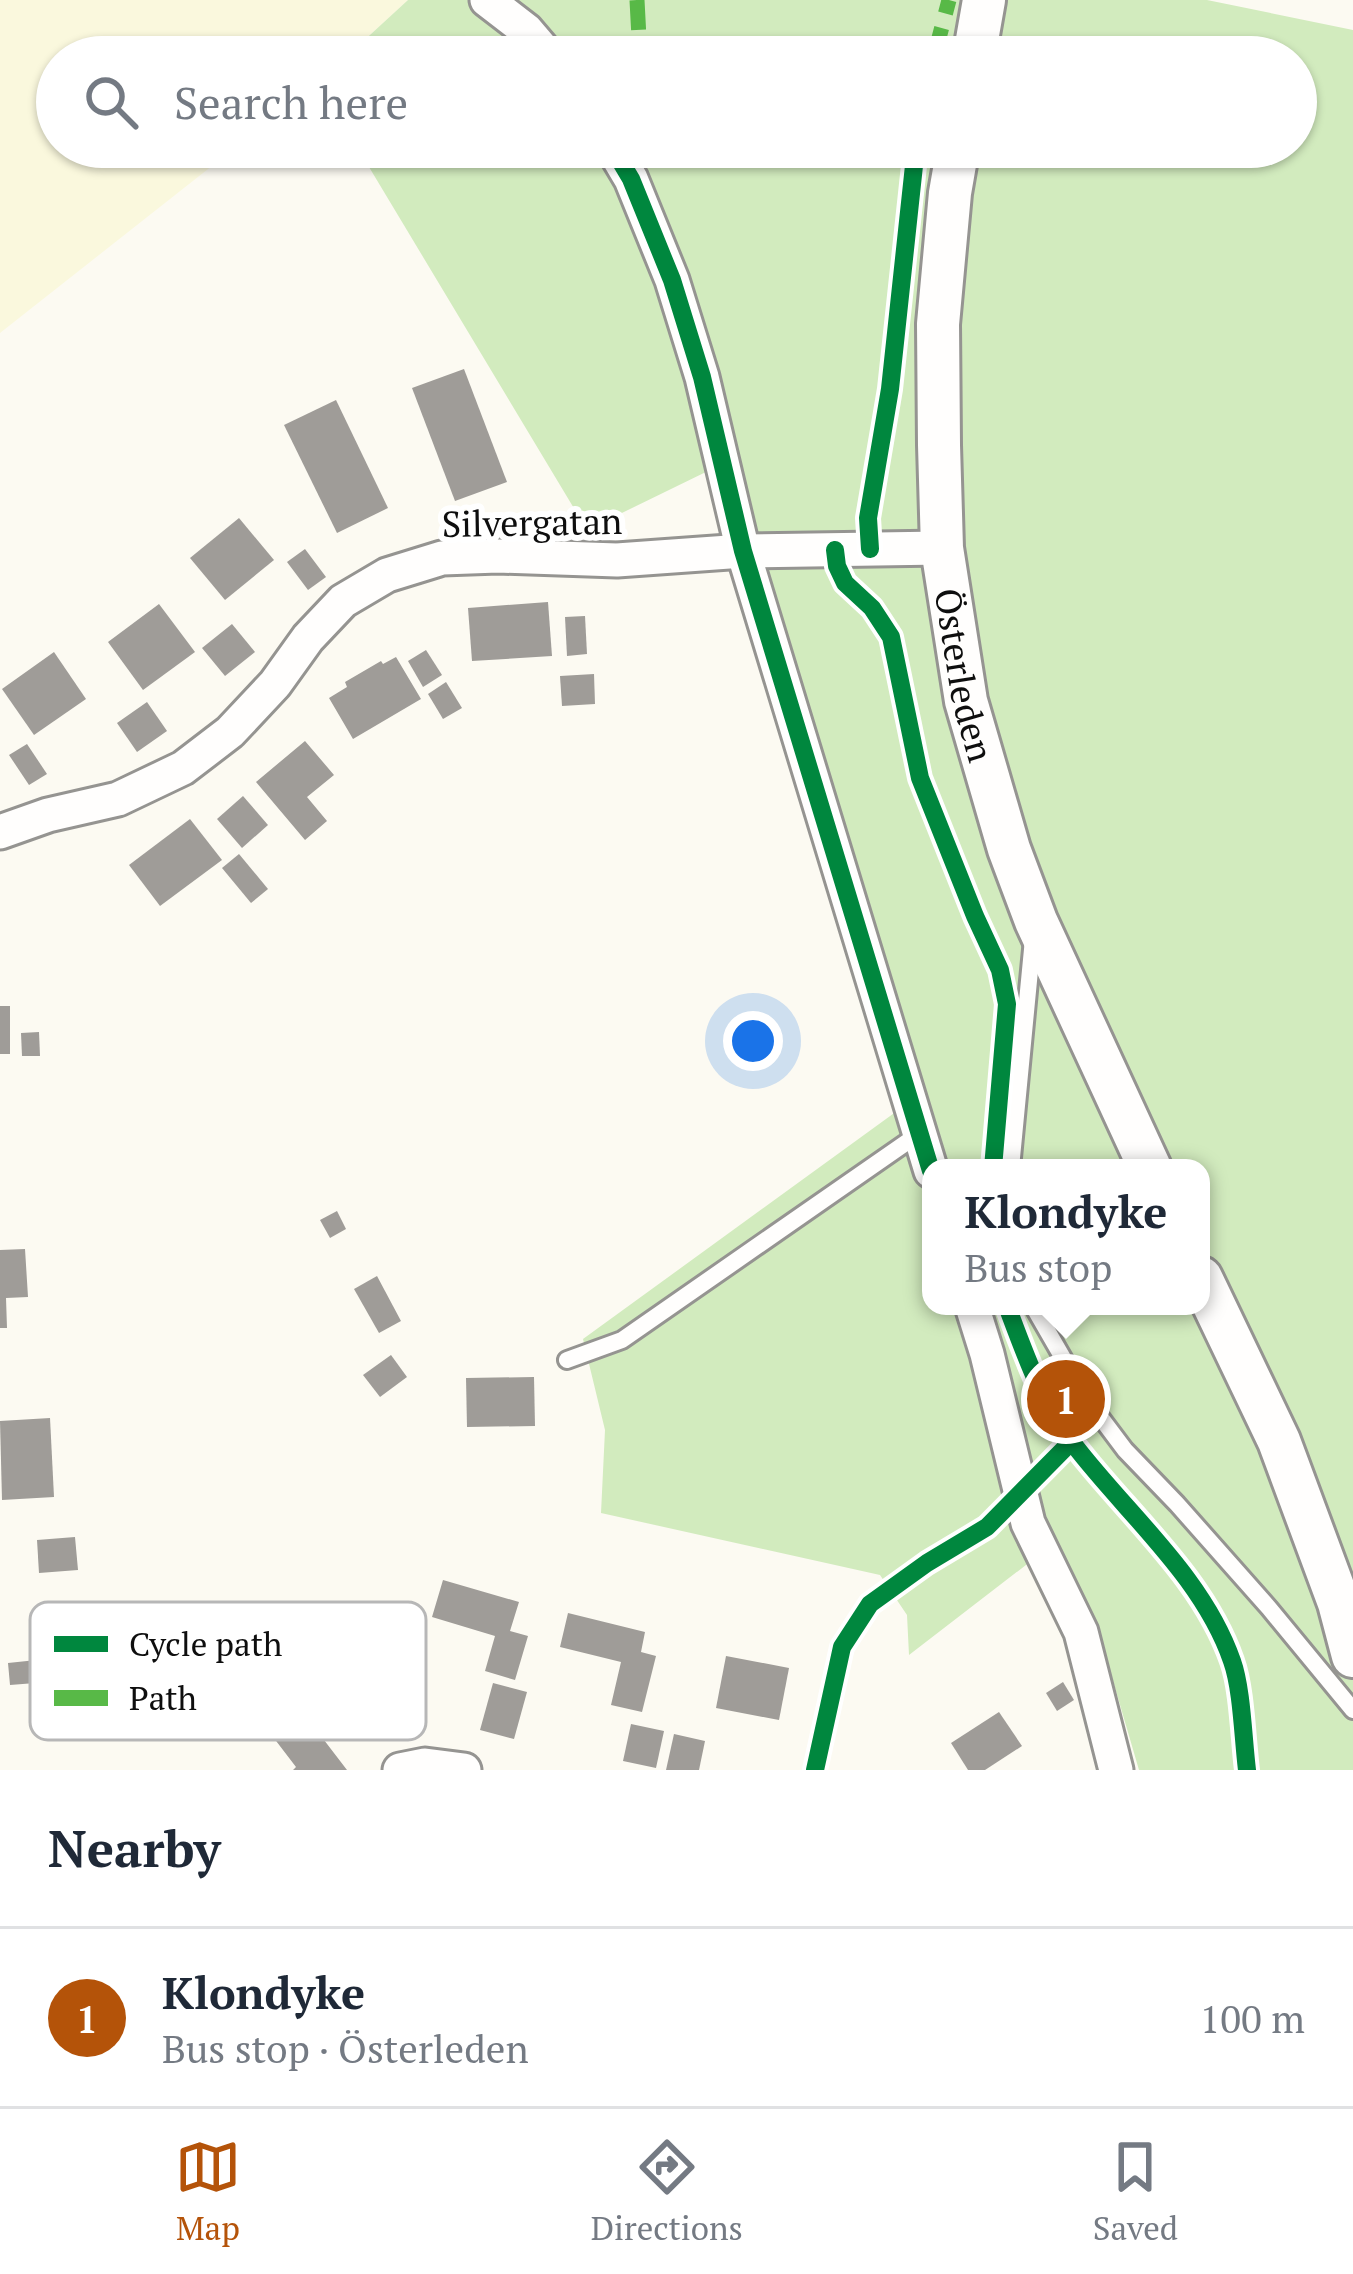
<!DOCTYPE html>
<meta charset="utf-8">
<style>
:root{--surface:#fff;--page:#f2f2f3;--text:#1f2937;--muted:#747a83;--line:#e0e1e3;--accent:#b45309}
body{margin:0;font-family:"PT Serif",serif;background:var(--page);color:var(--text)}
.you{position:absolute;left:753px;top:1041px;width:42px;height:42px;margin:-30px;border:9px solid #fff;border-radius:50%;background:#1a73e8;box-shadow:0 0 0 18px #1a73e833}
.badge{display:grid;place-items:center;width:78px;height:78px;border-radius:50%;background:var(--accent);color:#fff;font-size:39px;font-weight:700}
.pin{position:absolute;translate:-50% -50%;border:6px solid #fff;box-shadow:0 3px 12px #0006}
.popup{position:absolute;left:922px;top:1159px;width:288px;height:156px;box-sizing:border-box;display:grid;place-content:center;border-radius:24px;background:var(--surface);filter:drop-shadow(0 3px 9px #0005);font-size:39px;white-space:nowrap;color:var(--muted)}
.popup b{font-size:45px;color:var(--text)}
.popup::after{content:'';position:absolute;left:50%;top:100%;margin-left:-24px;border:24px solid transparent;border-top-color:var(--surface)}
.list{margin:0;padding:0;list-style:none}
h2{display:flex;justify-content:space-between;align-items:center;height:156px;margin:0;padding:0 48px;font-size:51px}
h2 small{font-size:39px;font-weight:400;color:var(--muted)}
.list li{display:grid;grid-template-columns:78px 1fr auto;gap:36px;align-items:center;box-sizing:border-box;height:180px;padding:0 48px;border-top:3px solid var(--line)}
.list b{display:block;font-size:45px;white-space:nowrap}
.list p{margin:0;font-size:39px;white-space:nowrap;color:var(--muted)}
.list em{font-size:39px;font-style:normal;color:var(--muted)}
.icon{flex:none;width:66px;height:66px;fill:none;stroke:currentColor;stroke-width:2;stroke-linecap:round;stroke-linejoin:round}
.map{position:relative;flex:none;width:1353px;height:1770px;overflow:hidden}
.search{position:absolute;background:var(--surface);box-shadow:0 3px 9px #0004;left:36px;right:36px;top:36px;height:132px;display:flex;align-items:center;gap:30px;box-sizing:border-box;padding:0 42px;border-radius:66px;color:var(--muted);font-size:45px}
.sheet{height:336px;background:var(--surface)}
nav{display:flex;justify-content:space-around;align-items:center;box-sizing:border-box;height:168px;border-top:3px solid var(--line);background:var(--surface);font-size:33px;color:var(--muted)}
nav a{display:grid;justify-items:center;gap:6px}
nav .on{color:var(--accent)}
.map>svg:first-child{display:block}
.farmland{fill:#faf8dd}
.forest{fill:#d2ebbe;fill-rule:evenodd}
.building{fill:#9f9c98}
.lines{fill:none;stroke-linecap:round;stroke-linejoin:round}
.service-casing{stroke:#959491;stroke-width:22}
.minor-casing{stroke:#959491;stroke-width:39}
.tertiary-casing{stroke:#959491;stroke-width:48}
.service{stroke:#fffefd;stroke-width:16}
.minor{stroke:#fffefd;stroke-width:33}
.tertiary{stroke:#fffefd;stroke-width:42}
.quiet{stroke:#58b947;stroke-width:15;stroke-dasharray:30 15;stroke-linecap:butt}
.cycleway-casing{stroke:#fff;stroke-width:26}
.cycleway{stroke:#00873e;stroke-width:18}
.labels{text-anchor:middle;dominant-baseline:central;stroke-width:12;stroke-linejoin:round;paint-order:stroke}
.street-label{font-size:36px;fill:#0e0e0e;stroke:#fff}
.key{fill:#fff;stroke:#b7b7b7;stroke-width:3}
.key-label{font-size:33px;fill:#0e0e0e}
</style>
<div class="map">
<svg width="1353" height="1770" viewBox="0 0 1353 1770">
<rect width="100%" height="100%" fill="#fcfaf2"/>
<path class="farmland" d="M0,0H408L346,57H57V147H236L0,333Z"/>
<path class="forest" d="M408,0H1207L1353,30V1770H1139L1097,1626L1035,1558L909,1655L907,1615L880,1575L601,1513L605,1430L583,1339L897,1111L733,577L710,470L587,530L357,147H1296V57H346ZM931,1168H1201V1306H931Z"/>
<g class="building">
<path d="M464,369L507,482L455,501L412,388Z"/>
<path d="M336,400L388,508L337,533L284,425Z"/>
<path d="M239,518L274,560L225,600L190,558Z"/>
<path d="M305,549L326,577L308,590L287,562Z"/>
<path d="M548,602L552,656L472,661L468,608Z"/>
<path d="M159,604L195,652L143,690L108,642Z"/>
<path d="M585,616L587,654L567,656L565,617Z"/>
<path d="M232,624L255,652L225,676L202,648Z"/>
<path d="M426,650L442,675L423,687L408,661Z"/>
<path d="M54,652L86,699L34,735L2,689Z"/>
<path d="M396,657L421,699L353,739L329,698L347,687L345,682L381,661L383,664Z"/>
<path d="M594,674L595,704L562,706L560,676Z"/>
<path d="M446,682L462,708L443,719L428,694Z"/>
<path d="M147,702L167,731L137,752L117,723Z"/>
<path d="M305,741L334,775L307,797L327,821L305,840L256,782Z"/>
<path d="M27,744L47,774L29,785L9,755Z"/>
<path d="M243,796L268,825L242,848L217,819Z"/>
<path d="M190,819L222,860L160,906L129,865Z"/>
<path d="M239,854L268,889L251,903L222,868Z"/>
<rect x="0" y="1006" width="10" height="48"/>
<path d="M39,1032L40,1056H22L21,1033Z"/>
<path d="M337,1211L346,1229L330,1238L320,1220Z"/>
<path d="M25,1249L28,1297L6,1298L7,1328H0V1250Z"/>
<path d="M377,1276L401,1321L379,1333L354,1289Z"/>
<path d="M391,1355L407,1377L380,1397L363,1375Z"/>
<path d="M534,1377L535,1426L467,1427L466,1378Z"/>
<path d="M50,1418L54,1497L2,1500L0,1421Z"/>
<path d="M75,1537L78,1570L39,1573L37,1540Z"/>
<path d="M443,1580L519,1602L510,1631L528,1636L515,1680L485,1671L495,1636L432,1617Z"/>
<path d="M568,1613L645,1632L641,1652L656,1656L642,1712L611,1705L621,1662L560,1647Z"/>
<path d="M726,1656L789,1668L779,1720L716,1708Z"/>
<path d="M46,1659L48,1682L10,1685L8,1663Z"/>
<path d="M1063,1682L1074,1700L1057,1711L1046,1693Z"/>
<path d="M493,1683L527,1692L514,1739L480,1730Z"/>
<path d="M301,1710L347,1770H293L296,1767L270,1733Z"/>
<path d="M999,1712L1022,1746L985,1770H968L951,1743Z"/>
<path d="M631,1724L664,1731L656,1768L623,1761Z"/>
<path d="M674,1734L705,1741L699,1770H666Z"/>
</g>
<g class="lines">
<defs>
<g id="service">
<path d="M1011,1168L1033,939"/>
<path d="M1033,1306L1086,1398L1125,1450L1177,1504L1269,1608L1353,1710"/>
<path d="M567,1360L622,1340L920,1133"/>
</g>
<g id="minor">
<path d="M487,0L526,30L549,57"/>
<path d="M612,147L631,179L672,280L702,377L743,551L931,1171"/>
<path d="M0,832L48,815L118,799L183,768L230,732L275,684L308,638L343,601L387,575L442,558L498,556L617,560L743,551L942,548"/>
<path d="M972,1306L987,1354L1028,1523L1081,1632L1116,1770"/>
<path d="M400,1770L425,1765L464,1770"/>
</g>
<g id="tertiary">
<path d="M974,57L984,0"/>
<path id="s1" d="M958,147L950,193L938,324L939,445L942,548L966,701L1009,849L1036,921L1150,1168"/>
<path d="M1201,1278L1279,1441L1339,1603L1353,1656"/>
</g>
</defs>
<use href="#service" class="service-casing"/>
<use href="#minor" class="minor-casing"/>
<use href="#tertiary" class="tertiary-casing"/>
<use href="#service" class="service"/>
<use href="#minor" class="minor"/>
<use href="#tertiary" class="tertiary"/>
<g class="quiet">
<path d="M637,0L640,57"/>
<path d="M934,57L949,0"/>
</g>
<defs>
<g id="cycleway">
<path d="M612,147L631,179L672,280L702,377L743,551L931,1171"/>
<path d="M870,549L868,518L890,389L916,147"/>
<path d="M835,550L837,566L845,583L872,608L891,637L920,778L975,916L1000,970L1007,1004L993,1168"/>
<path d="M1007,1306C1025,1354 1043,1406 1075,1446C1128,1515 1203,1577 1232,1661C1242,1689 1243,1738 1247,1770"/>
<path d="M815,1770L842,1647L870,1604L927,1563L987,1527L1071,1442"/>
</g>
</defs>
<use href="#cycleway" class="cycleway-casing"/>
<use href="#cycleway" class="cycleway"/>
</g>
<g class="labels">
<g class="street-label">
<text transform="translate(532 522) rotate(-1)">Silvergatan</text>
<text stroke="none"><textPath href="#s1" startOffset="531">Österleden</textPath></text>
</g>
</g>
<rect x="30" y="1602" width="396" height="138" rx="18" class="key"/>
<rect x="54" y="1636" width="54" height="16" fill="#00873e"/>
<rect x="54" y="1690" width="54" height="16" fill="#58b947"/>
<g class="key-label">
<text x="129" y="1656">Cycle path</text>
<text x="129" y="1710">Path</text>
</g>
</svg>
<div class="you"></div>
<div class="pin badge" style="left:1066px;top:1399px">1</div>
<div class="popup"><b>Klondyke</b>Bus stop</div>
<div class="search"><svg class="icon" aria-label="search" viewBox="0 0 24 24"><circle cx="10" cy="10" r="6"/><path d="M15 15l6 6"/></svg>Search here</div>
</div>
<section class="sheet">
<h2>Nearby<small></small></h2>
<ul class="list">
<li><span class="badge">1</span><div><b>Klondyke</b><p>Bus stop · Österleden</p></div><em>100 m</em></li>
</ul>
</section>
<nav>
<a class="on"><svg class="icon" aria-label="map" viewBox="0 0 24 24"><path d="M3 6l6-2 6 2 6-2v14l-6 2-6-2-6 2zM9 4v14M15 6v14"/></svg>Map</a>
<a><svg class="icon" aria-label="directions" viewBox="0 0 24 24"><path d="M12 3l9 9-9 9-9-9zM9 14v-3h6M13 9l2 2-2 2"/></svg>Directions</a>
<a><svg class="icon" aria-label="saved" viewBox="0 0 24 24"><path d="M7 4h10v16l-5-4-5 4z"/></svg>Saved</a>
</nav>
